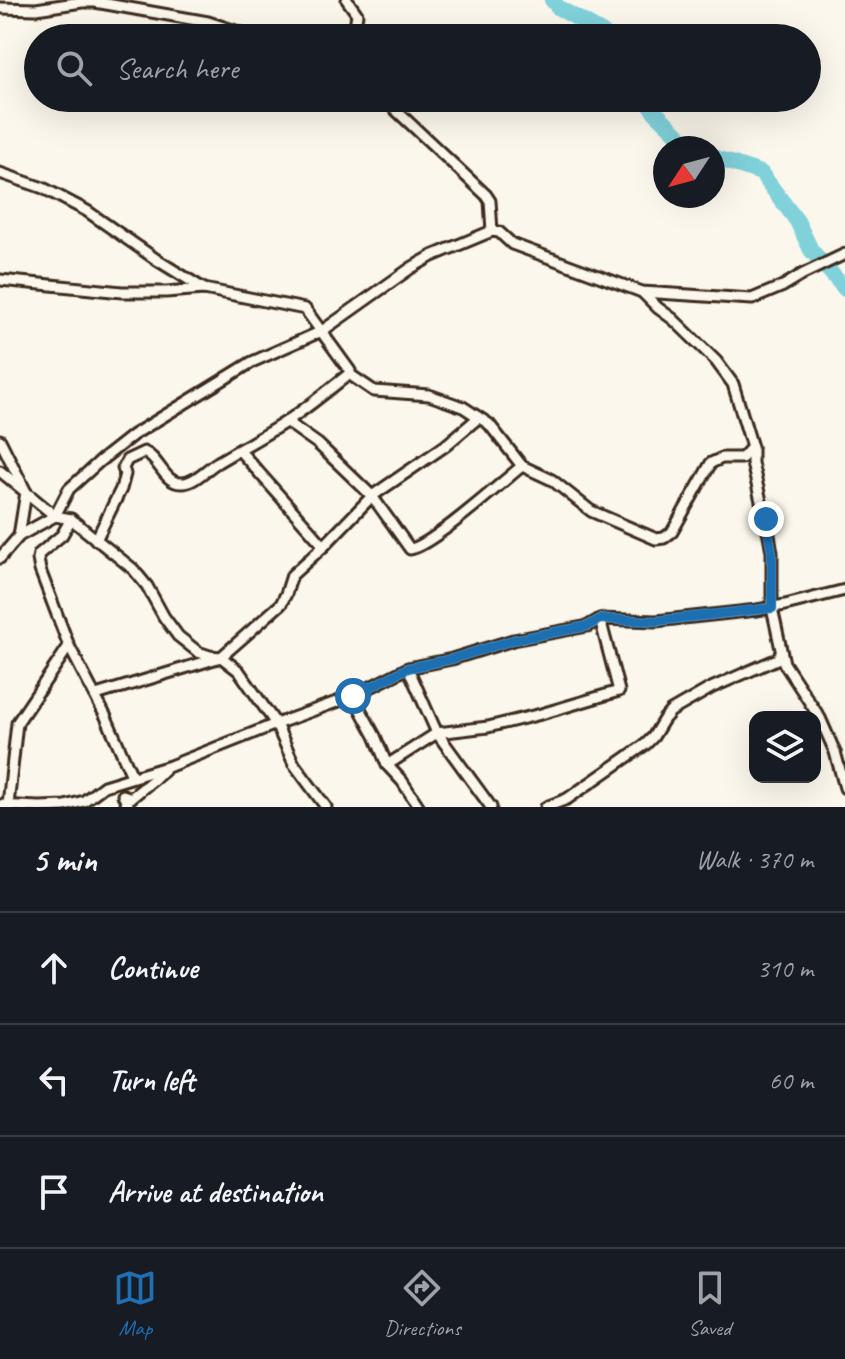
<!DOCTYPE html>
<meta charset="utf-8">
<style>
:root{--surface:#171b24;--page:#242831;--text:#f1f3f6;--muted:#9ea1a6;--line:#363941;--accent:#1f6fb2}
body{margin:0;font-family:Caveat,sans-serif;background:var(--page);color:var(--text)}
.controls{position:absolute;right:24px;bottom:24px;display:grid;overflow:hidden;border-radius:16px;box-shadow:0 8px 32px #0002}
.controls button{width:72px;height:72px;display:grid;place-items:center;padding:0;border:0;border-bottom:2px solid var(--line);background:var(--surface);color:var(--text);font:40px sans-serif}
.compass{position:absolute;left:653px;top:136px;width:72px;height:72px;border-radius:50%;background:var(--surface);box-shadow:0 8px 32px #0002;rotate:234deg}
.stop{position:absolute;width:24px;height:24px;margin:-18px;border:6px solid #1f6fb2;border-radius:50%;background:#fff}
.stop.end{background:#1f6fb2;border-color:#fff;box-shadow:0 2px 8px #0008}
.list{margin:0;padding:0;list-style:none}
h2{display:flex;justify-content:space-between;align-items:center;height:104px;margin:0;padding:0 32px;font-size:34px}
h2 small{font-size:26px;font-weight:400;color:var(--muted)}
.list li{display:grid;grid-template-columns:52px 1fr auto;gap:24px;align-items:center;box-sizing:border-box;height:112px;padding:0 32px;border-top:2px solid var(--line)}
.list b{display:block;font-size:30px;white-space:nowrap}
.list em{font-size:26px;font-style:normal;color:var(--muted)}
.icon{flex:none;width:44px;height:44px;fill:none;stroke:currentColor;stroke-width:2;stroke-linecap:round;stroke-linejoin:round}
.map{position:relative;flex:none;width:845px;height:807px;overflow:hidden}
.search{position:absolute;background:var(--surface);box-shadow:0 8px 32px #0002;left:24px;right:24px;top:24px;height:88px;display:flex;align-items:center;gap:20px;box-sizing:border-box;padding:0 28px;border-radius:44px;color:var(--muted);font-size:30px}
.sheet{height:440px;background:var(--surface)}
nav{display:flex;justify-content:space-around;align-items:center;box-sizing:border-box;height:112px;border-top:2px solid var(--line);background:var(--surface);font-size:22px;color:var(--muted)}
nav a{display:grid;justify-items:center;gap:4px}
nav .on{color:var(--accent)}
.map>svg:first-child{display:block}
.lines{fill:none;stroke-linecap:round;stroke-linejoin:round}
.river{stroke:#81d1db;stroke-width:16}
.street-casing{stroke:#3b2a1e;stroke-width:15}
.street{stroke:#fbf7ec;stroke-width:9}
.route{stroke:#1f6fb2;stroke-width:10}
</style>
<div class="map">
<svg width="845" height="807" viewBox="0 0 845 807">
<rect width="100%" height="100%" fill="#fbf7ec"/>
<filter id="ink" filterUnits="userSpaceOnUse"><feTurbulence type="fractalNoise" baseFrequency=".0125" numOctaves="2"/><feDisplacementMap in="SourceGraphic" scale="16" xChannelSelector="R" yChannelSelector="G"/><feConvolveMatrix kernelMatrix="1 2 1 2 8 2 1 2 1" color-interpolation-filters="sRGB"/></filter>
<g filter="url(#ink)">
<g class="lines">
<g class="river">
<path d="M552,0L559,8L603,33L607,38"/>
<path d="M647,98L653,110L692,148"/>
<path d="M713,157L761,173L797,221L811,250L845,289"/>
</g>
<defs>
<g id="street">
<path d="M347,0L357,14L353,38"/>
<path d="M0,8L36,9L82,2H95L208,22L257,38"/>
<path d="M383,98L486,195L490,201L492,231"/>
<path d="M0,173L43,188L87,211L157,260L204,289"/>
<path d="M0,280L122,292H166L204,289L305,309L350,371L349,374L374,391L429,395L463,407L489,424L522,466L552,480L591,511L656,539L664,538L672,532L711,463L722,458H742L752,447"/>
<path d="M642,292L658,308L673,319L716,361L733,384L752,447V463L769,535L772,552V608L784,663L820,718L835,752L845,788"/>
<path d="M287,422L318,444L372,496L410,549C430,547 502,482 522,466"/>
<path d="M0,440L26,492L19,536"/>
<path d="M240,451L324,546"/>
<path d="M0,471L55,516L71,519L133,569L147,586L164,617L178,636L198,652L210,656L221,657L281,604L286,594L292,575L324,546L372,496L445,446L478,418"/>
<path d="M71,519L62,535L39,554L38,559L40,570L69,646L106,717L132,776"/>
<path d="M96,540L121,489L125,474L123,468L127,460L144,452C159,458 164,483 181,483C194,484 207,468 218,462C240,449 262,437 284,423C306,409 327,391 349,374"/>
<path d="M0,558L19,536L55,516L69,489L100,461L133,435L252,362L322,331L411,268L432,256L492,231L499,232L512,244L642,292L752,299L783,286L803,274L845,254"/>
<path d="M408,668L437,733L491,807"/>
<path d="M96,695L221,657L239,671L276,724L294,764L326,807"/>
<path d="M353,696L375,736L387,765L402,781L419,807"/>
<path d="M387,765L437,733L488,727L541,714L619,691L600,619"/>
<path d="M0,805L38,807"/>
<path d="M8,805L17,723L69,646"/>
<path d="M40,807L65,806L84,801L104,786L170,766L276,724L353,696L408,668L452,659L513,640L588,626L600,619L656,621L757,610L785,605L845,590"/>
<path d="M129,807L123,795L131,798L164,771"/>
<path d="M546,807L567,799L646,744L653,737L664,719L671,711L711,688L777,659L781,653"/>
</g>
</defs>
<use href="#street" class="street-casing"/>
<use href="#street" class="street"/>
</g>
</g>
<g class="lines" filter="url(#ink)">
<path class="route" d="M353,696L408,668L452,659L513,640L588,626L600,619L656,621L772,608V552L766,519"/>
</g>
</svg>
<div class="controls">
<button><svg class="icon" aria-label="layers" viewBox="0 0 24 24"><path d="M12 4l9 5-9 5-9-5zM3 14l9 5 9-5"/></svg></button>
</div>
<svg class="compass" viewBox="-18 -18 36 36"><path d="M0-13l5 13h-10z" fill="#e53935"/><path d="M0 13l5-13h-10z" fill="#9ea1a6"/></svg>
<div class="stop" style="left:353px;top:696px"></div>
<div class="stop end" style="left:766px;top:519px"></div>
<div class="search"><svg class="icon" aria-label="search" viewBox="0 0 24 24"><circle cx="10" cy="10" r="6"/><path d="M15 15l6 6"/></svg>Search here</div>
</div>
<section class="sheet">
<h2>5 min<small>Walk · 370 m</small></h2>
<ul class="list">
<li><svg class="icon" aria-label="ahead" viewBox="0 0 24 24"><path d="M12 20V5M6 11l6-6 6 6"/></svg><div><b>Continue</b></div><em>310 m</em></li>
<li><svg class="icon" aria-label="left" viewBox="0 0 24 24"><path d="M17 20v-9H6M10 6l-5 5 5 5"/></svg><div><b>Turn left</b></div><em>60 m</em></li>
<li><svg class="icon" aria-label="arrive" viewBox="0 0 24 24"><path d="M6 21V4h12l-3 4 3 4H6"/></svg><div><b>Arrive at destination</b></div></li>
</ul>
</section>
<nav>
<a class="on"><svg class="icon" aria-label="map" viewBox="0 0 24 24"><path d="M3 6l6-2 6 2 6-2v14l-6 2-6-2-6 2zM9 4v14M15 6v14"/></svg>Map</a>
<a><svg class="icon" aria-label="directions" viewBox="0 0 24 24"><path d="M12 3l9 9-9 9-9-9zM9 14v-3h6M13 9l2 2-2 2"/></svg>Directions</a>
<a><svg class="icon" aria-label="saved" viewBox="0 0 24 24"><path d="M7 4h10v16l-5-4-5 4z"/></svg>Saved</a>
</nav>
